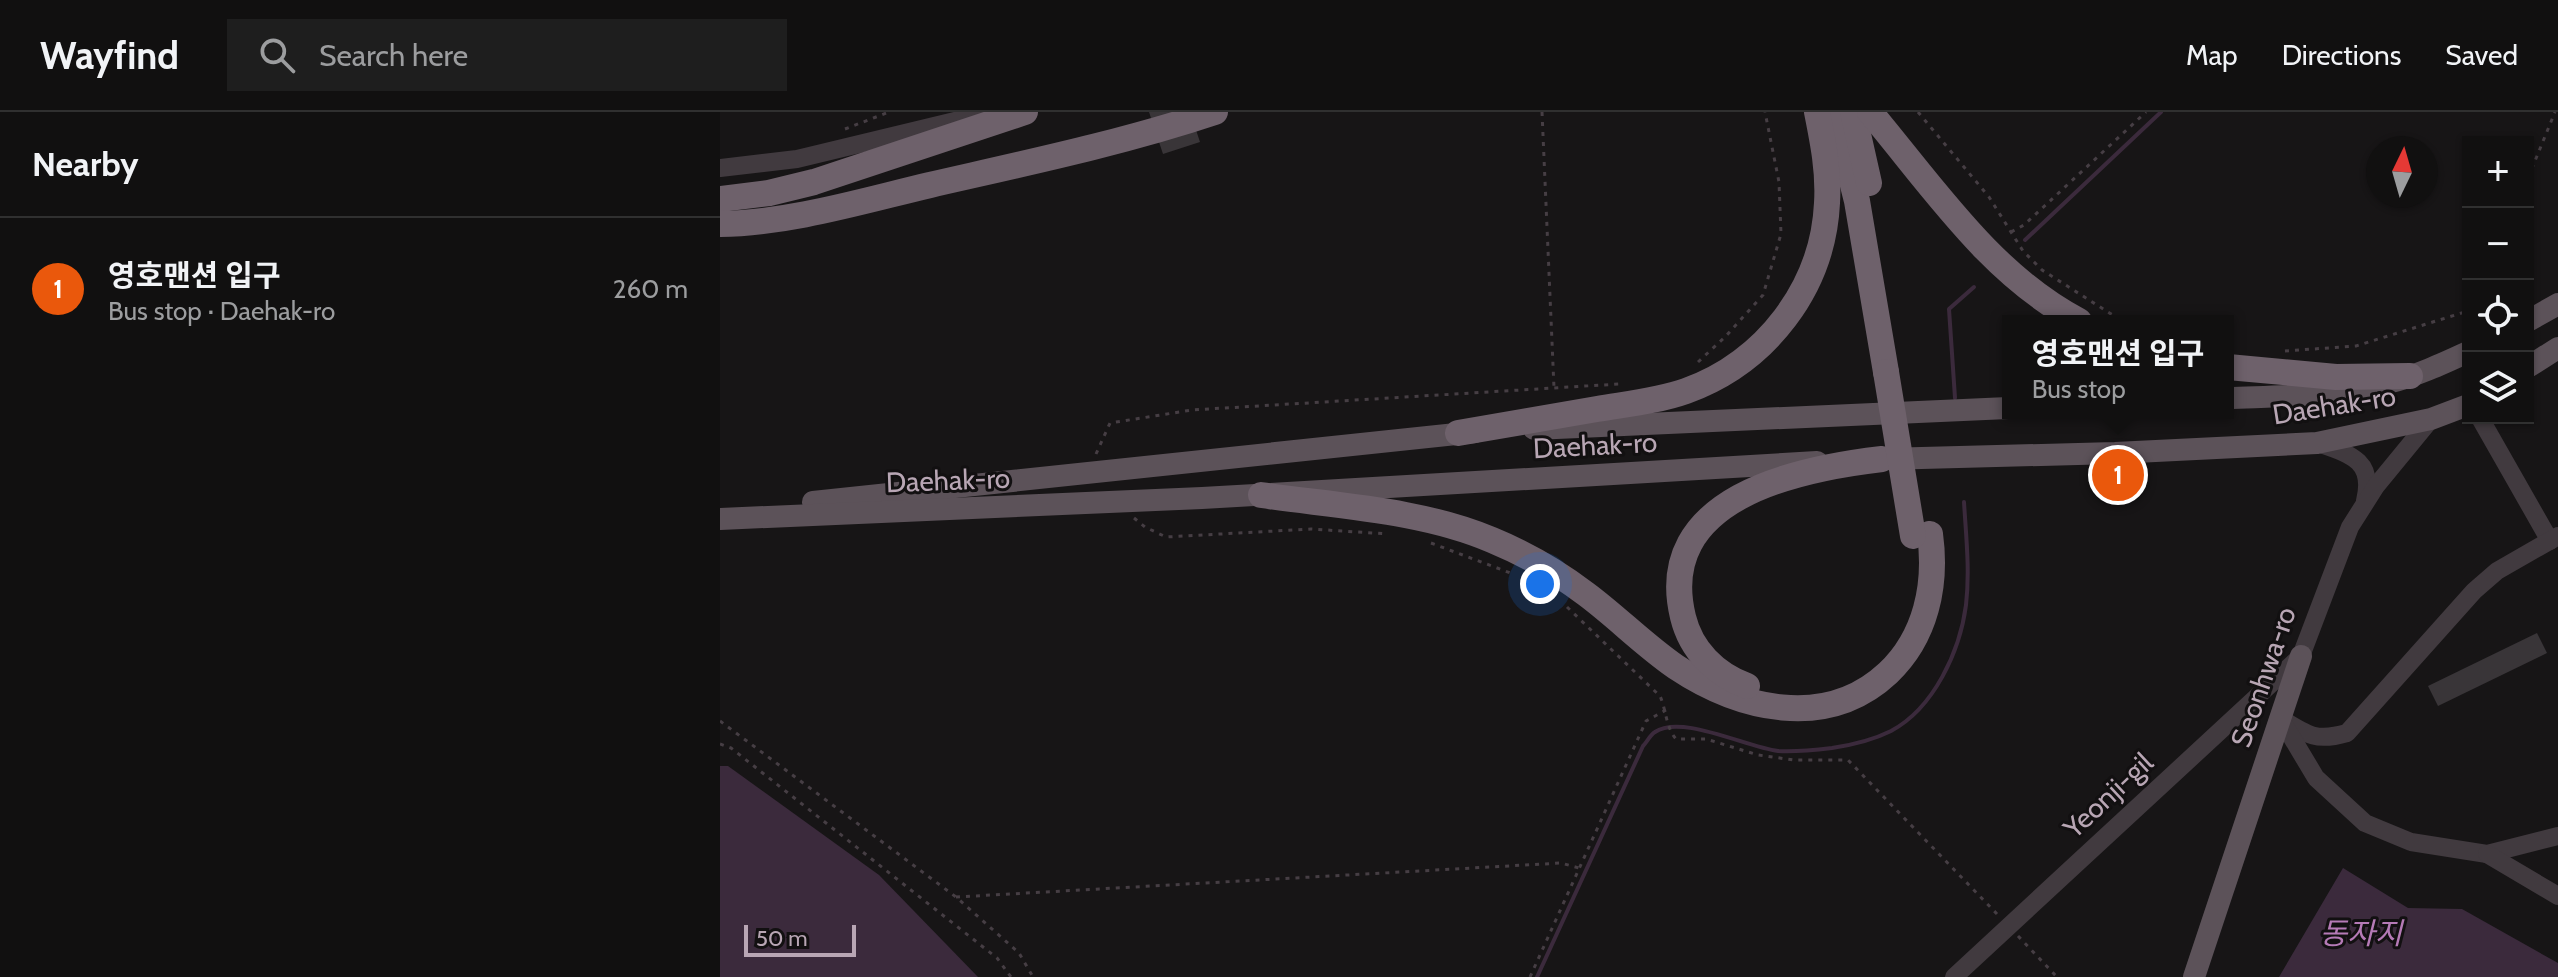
<!DOCTYPE html>
<meta charset="utf-8">
<style>
:root{--surface:#111010;--page:#1e1e1e;--text:#f1f3f6;--muted:#9c9d9f;--line:#303030;--accent:#ea580c}
body{margin:0;font-family:Cabin,"Noto Sans KR",sans-serif;background:var(--page);color:var(--text)}
.controls{position:absolute;right:24px;top:24px;display:grid;overflow:hidden;border-radius:0px;box-shadow:0 2px 6px #0004}
.controls button{width:72px;height:72px;display:grid;place-items:center;padding:0;border:0;border-bottom:2px solid var(--line);background:var(--surface);color:var(--text);font:40px sans-serif}
.compass{position:absolute;left:1646px;top:24px;width:72px;height:72px;border-radius:50%;background:var(--surface);box-shadow:0 2px 6px #0004;rotate:5deg}
.scale{position:absolute;left:24px;bottom:20px;width:112px;box-sizing:border-box;padding-left:8px;border:4px solid #b8a6b4;border-top:0;font-size:22px;line-height:28px;white-space:nowrap;color:#b8a6b4;-webkit-text-stroke:6px #121011;paint-order:stroke}
.you{position:absolute;left:820px;top:472px;width:28px;height:28px;margin:-20px;border:6px solid #fff;border-radius:50%;background:#1a73e8;box-shadow:0 0 0 12px #1a73e833}
.badge{display:grid;place-items:center;width:52px;height:52px;border-radius:50%;background:var(--accent);color:#fff;font-size:26px;font-weight:700}
.pin{position:absolute;translate:-50% -50%;border:4px solid #fff;box-shadow:0 2px 8px #0006}
.popup{position:absolute;left:1282px;top:203px;width:232px;height:104px;box-sizing:border-box;display:grid;place-content:center;border-radius:0px;background:var(--surface);filter:drop-shadow(0 2px 6px #0005);font-size:26px;white-space:nowrap;color:var(--muted)}
.popup b{font-size:30px;color:var(--text)}
.popup::after{content:'';position:absolute;left:50%;top:100%;margin-left:-16px;border:16px solid transparent;border-top-color:var(--surface)}
.list{margin:0;padding:0;list-style:none}
h2{display:flex;justify-content:space-between;align-items:center;height:104px;margin:0;padding:0 32px;font-size:34px}
h2 small{font-size:26px;font-weight:400;color:var(--muted)}
.list li{display:grid;grid-template-columns:52px 1fr auto;gap:24px;align-items:center;box-sizing:border-box;height:144px;padding:0 32px;border-top:2px solid var(--line)}
.list b{display:block;font-size:30px;white-space:nowrap}
.list p{margin:0;font-size:26px;white-space:nowrap;color:var(--muted)}
.list em{font-size:26px;font-style:normal;color:var(--muted)}
.icon{flex:none;width:44px;height:44px;fill:none;stroke:currentColor;stroke-width:2;stroke-linecap:round;stroke-linejoin:round}
.map{position:relative;flex:none;width:1838px;height:865px;overflow:hidden}
header{display:flex;align-items:center;gap:48px;box-sizing:border-box;height:112px;padding:0 40px;background:var(--surface);border-bottom:2px solid var(--line)}
header strong{font-size:38px}
nav{display:flex;gap:44px;margin-inline-start:auto;font-size:28px}
.search{width:560px;height:72px;background:var(--page);display:flex;align-items:center;gap:20px;box-sizing:border-box;padding:0 28px;border-radius:0px;color:var(--muted);font-size:30px}
main{display:flex}
aside{flex:1;background:var(--surface)}
.map>svg:first-child{display:block}
.water{fill:#3b2a3c}
.lines{fill:none;stroke-linecap:round;stroke-linejoin:round}
.stream{stroke:#3b2a3c;stroke-width:4}
.building{fill:#393538}
.path{stroke:#463e44;stroke-width:3;stroke-dasharray:4 6;stroke-linecap:butt}
.minor{stroke:#413a3f;stroke-width:18}
.major{stroke:#5c5259;stroke-width:22}
.highway{stroke:#6e616b;stroke-width:26}
.highway-bridge{stroke:#6e616b;stroke-width:26}
.labels{text-anchor:middle;dominant-baseline:central;stroke-width:6;stroke-linejoin:round;paint-order:stroke}
.street-label{font-size:28px;fill:#b8a6b4;stroke:#121011}
.water-label{font-size:30px;font-style:italic;fill:#b57ab6;stroke:#121011}
</style>
<header>
<strong>Wayfind</strong>
<div class="search"><svg class="icon" aria-label="search" viewBox="0 0 24 24"><circle cx="10" cy="10" r="6"/><path d="M15 15l6 6"/></svg>Search here</div>
<nav><a>Map</a><a>Directions</a><a>Saved</a></nav>
</header>
<main>
<aside>
<h2>Nearby<small></small></h2>
<ul class="list">
<li><span class="badge">1</span><div><b>영호맨션 입구</b><p>Bus stop · Daehak-ro</p></div><em>260 m</em></li>
</ul>
</aside>
<div class="map">
<svg width="1838" height="865" viewBox="0 0 1838 865">
<rect width="100%" height="100%" fill="#171516"/>
<g class="water">
<path d="M0,654H8L159,763L258,865H0Z"/>
<path d="M1623,756L1688,796L1742,797L1838,851V865H1559Z"/>
</g>
<g class="lines">
<g class="stream">
<path d="M1305,128L1441,0"/>
<path d="M1235,286L1229,197L1254,175"/>
<path d="M817,865L923,634C927,630 930,623 935,620C961,602 1026,635 1058,639C1075,640 1095,638 1112,636C1132,633 1153,628 1171,619C1214,596 1240,539 1246,493C1250,458 1246,424 1244,390"/>
</g>
</g>
<g class="building">
<path d="M429,0H470L480,30L443,42Z"/>
<path d="M1817,521L1827,541L1718,594L1708,574Z"/>
</g>
<g class="lines">
<g class="path">
<path d="M822,0L834,276"/>
<path d="M1198,0L1269,85L1303,139L1322,158L1402,209"/>
<path d="M125,17L169,0"/>
<path d="M1808,66L1835,0"/>
<path d="M1291,120L1304,113L1426,0"/>
<path d="M1565,239L1636,234L1748,199"/>
<path d="M978,250L1005,225L1043,183L1061,122L1059,70L1045,0"/>
<path d="M376,342L390,311L472,298L899,272"/>
<path d="M414,406L425,415L446,425L591,417L668,422"/>
<path d="M711,431L793,462"/>
<path d="M847,495L940,584C946,597 946,616 956,627H986L1038,643L1074,648H1128L1277,802"/>
<path d="M0,609L236,785L299,841L313,865"/>
<path d="M0,632L11,636L277,846L291,865"/>
<path d="M236,785L841,751L859,756"/>
<path d="M1298,824L1337,865"/>
<path d="M810,865L926,609L946,598"/>
</g>
<g class="minor">
<path d="M0,56L77,47L268,1"/>
<path d="M1760,306L1830,429"/>
<path d="M1597,331C1630,342 1655,348 1645,389"/>
<path d="M1560,606C1587,623 1596,630 1627,621L1754,479L1777,459L1838,424"/>
<path d="M1562,609L1596,666L1645,711L1691,730L1767,742L1838,724"/>
<path d="M1767,742L1838,784"/>
<path d="M1234,865L1581,544L1630,415L1656,374L1711,307"/>
</g>
<g class="major">
<path d="M1808,209L1838,192"/>
<path d="M1808,255L1838,236"/>
<path d="M1508,286C1561,284 1616,285 1668,271C1696,264 1722,252 1748,240"/>
<path d="M814,317L1288,296"/>
<path d="M1164,347L1395,341L1597,331L1711,307L1748,293"/>
<path d="M93,390L755,320"/>
<path d="M0,407L482,386L1097,350"/>
<path d="M1474,865L1581,544"/>
</g>
<g class="highway">
<path d="M1108,0L1125,41L1137,89L1166,260"/>
<path d="M1133,0L1149,71"/>
<path d="M1150,0C1213,75 1271,163 1359,209"/>
<path d="M0,87L49,81L94,70L305,0"/>
<path d="M0,112C70,111 142,89 210,73C306,51 402,31 495,0"/>
<path d="M1508,255L1616,265L1690,264"/>
<path d="M738,321C784,313 831,305 877,297C906,292 938,289 966,279C1046,250 1103,176 1107,91C1109,60 1103,30 1097,0"/>
<path d="M541,383C617,394 702,398 772,428C806,442 837,460 866,482C897,505 924,533 956,555C1019,597 1106,619 1168,561C1206,525 1217,473 1210,422"/>
<path d="M1027,574C995,562 971,538 963,505C934,386 1076,357 1162,347"/>
</g>
<path class="highway-bridge" d="M1166,260L1193,424"/>
</g>
<g class="labels">
<g class="street-label">
<text transform="translate(1614 293) rotate(-9)">Daehak-ro</text>
<text transform="translate(875 333) rotate(-3)">Daehak-ro</text>
<text transform="translate(228 368) rotate(-2)">Daehak-ro</text>
<text transform="translate(1543 565) rotate(-71)">Seonhwa-ro</text>
<text transform="translate(1388 683) rotate(-43)">Yeonji-gil</text>
</g>
<g class="water-label">
<text x="1641" y="821">동자지</text>
</g>
</g>
</svg>
<div class="controls">
<button>+</button>
<button>−</button>
<button><svg class="icon" aria-label="locate" viewBox="0 0 24 24"><circle cx="12" cy="12" r="6"/><path d="M12 2v4M12 18v4M2 12h4M18 12h4"/></svg></button>
<button><svg class="icon" aria-label="layers" viewBox="0 0 24 24"><path d="M12 4l9 5-9 5-9-5zM3 14l9 5 9-5"/></svg></button>
</div>
<svg class="compass" viewBox="-18 -18 36 36"><path d="M0-13l5 13h-10z" fill="#e53935"/><path d="M0 13l5-13h-10z" fill="#9c9d9f"/></svg>
<div class="scale">50 m</div>
<div class="you"></div>
<div class="pin badge" style="left:1398px;top:363px">1</div>
<div class="popup"><b>영호맨션 입구</b>Bus stop</div>
</div>
</main>
